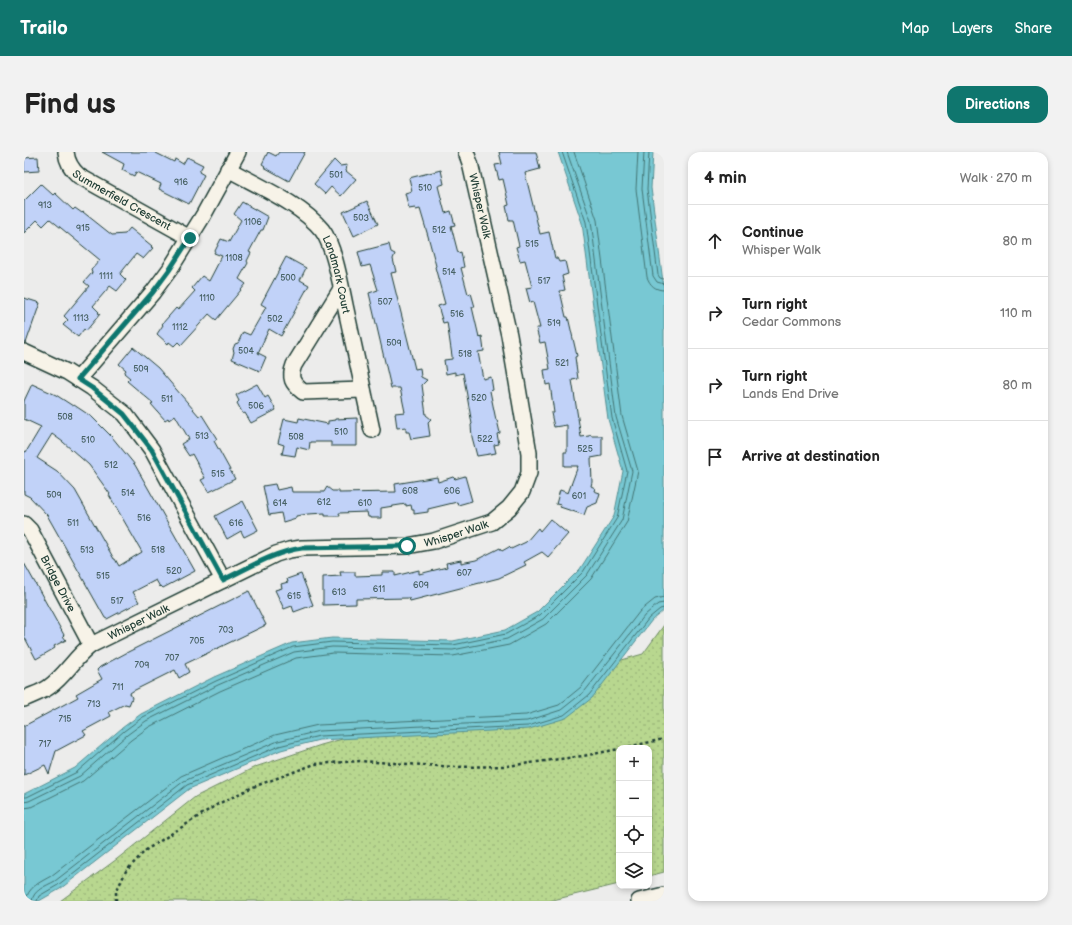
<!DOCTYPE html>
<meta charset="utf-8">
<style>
:root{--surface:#fff;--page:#f2f2f2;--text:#222;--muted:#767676;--line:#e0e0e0;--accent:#0f766e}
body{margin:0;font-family:"Balsamiq Sans",sans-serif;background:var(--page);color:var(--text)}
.controls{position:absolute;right:12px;bottom:12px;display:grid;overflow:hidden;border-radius:8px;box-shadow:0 2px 6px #0003}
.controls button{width:36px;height:36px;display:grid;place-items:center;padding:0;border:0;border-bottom:1px solid var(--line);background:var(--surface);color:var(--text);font:20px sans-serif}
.stop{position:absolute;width:12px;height:12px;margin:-9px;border:3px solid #0f766e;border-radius:50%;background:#fff}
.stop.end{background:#0f766e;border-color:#fff;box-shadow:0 1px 4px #0008}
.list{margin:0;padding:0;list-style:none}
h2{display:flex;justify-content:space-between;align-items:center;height:52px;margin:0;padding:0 16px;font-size:17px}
h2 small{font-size:13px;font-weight:400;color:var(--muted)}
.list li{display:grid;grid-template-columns:26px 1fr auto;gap:12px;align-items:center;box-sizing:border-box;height:72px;padding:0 16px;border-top:1px solid var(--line)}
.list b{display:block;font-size:15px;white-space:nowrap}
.list p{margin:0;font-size:13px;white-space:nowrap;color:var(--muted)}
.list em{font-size:13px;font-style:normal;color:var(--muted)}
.icon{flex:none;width:22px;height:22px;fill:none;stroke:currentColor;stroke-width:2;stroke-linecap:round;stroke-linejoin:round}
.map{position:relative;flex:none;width:640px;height:749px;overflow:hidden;border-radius:12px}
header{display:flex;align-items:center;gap:24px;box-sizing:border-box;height:56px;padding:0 20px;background:var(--accent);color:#fff}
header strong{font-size:19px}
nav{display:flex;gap:22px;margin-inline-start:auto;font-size:14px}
.intro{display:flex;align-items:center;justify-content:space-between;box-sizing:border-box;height:96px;padding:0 24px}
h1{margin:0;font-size:28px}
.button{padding:10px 18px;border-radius:12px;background:var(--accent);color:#fff;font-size:14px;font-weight:700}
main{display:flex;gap:24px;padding:0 24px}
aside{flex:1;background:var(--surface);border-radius:12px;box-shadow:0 2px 6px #0003}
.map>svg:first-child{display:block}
.grass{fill:url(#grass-dots);stroke:#6c8a62}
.water{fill:#78c8d3;stroke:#549093}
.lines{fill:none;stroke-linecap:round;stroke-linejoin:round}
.shore{stroke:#437574;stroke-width:1}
.building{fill:#c1d2f8;stroke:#1f3d34;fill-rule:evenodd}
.minor-casing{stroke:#1f3d34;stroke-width:18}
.path{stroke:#1f3d34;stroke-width:2.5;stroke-dasharray:3 3;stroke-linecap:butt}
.minor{stroke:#f7f3e8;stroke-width:15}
.route{stroke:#0f766e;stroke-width:5}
.labels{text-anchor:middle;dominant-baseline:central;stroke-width:3;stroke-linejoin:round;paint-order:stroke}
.number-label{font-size:9px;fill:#486265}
.street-label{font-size:11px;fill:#1f3d34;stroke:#f7f3e8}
</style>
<header>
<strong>Trailo</strong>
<nav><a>Map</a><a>Layers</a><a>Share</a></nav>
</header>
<div class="intro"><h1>Find us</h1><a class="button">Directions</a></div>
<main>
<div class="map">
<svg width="640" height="749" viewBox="0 0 640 749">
<defs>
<pattern id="grass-dots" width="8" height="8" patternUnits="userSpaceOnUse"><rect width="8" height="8" fill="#b8d78f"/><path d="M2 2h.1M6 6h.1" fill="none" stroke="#9eb97c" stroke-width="1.8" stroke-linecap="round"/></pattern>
</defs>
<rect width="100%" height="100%" fill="#ececeb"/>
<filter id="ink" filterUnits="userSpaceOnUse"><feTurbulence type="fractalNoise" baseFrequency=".025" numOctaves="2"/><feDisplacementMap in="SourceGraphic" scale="8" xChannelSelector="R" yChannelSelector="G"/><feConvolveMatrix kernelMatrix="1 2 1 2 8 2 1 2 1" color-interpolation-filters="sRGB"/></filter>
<g filter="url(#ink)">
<path class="grass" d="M640,473V720L625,724V596H595V732L525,749H36L93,707L171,645L231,615L297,593L619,502Z"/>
<path class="water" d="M534,0H629L627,36L640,138V458L628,468L568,546L542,566L505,577L295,588L257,598L165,637L36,737L15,749H0V642L51,616L98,576L117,562L190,525L268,491L308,486L429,489L481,478L513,460L556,417L590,364L599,319L584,267L558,71Z"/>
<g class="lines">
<g class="shore">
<path d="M614,0L612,37L623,125C626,133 631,138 640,138"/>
<path d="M620,0L618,37L629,124L633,130L640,132"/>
<path d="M625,0L623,37L634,123L636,126L640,127"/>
<path d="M0,645H3L53,620L100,579L119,565L192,529L269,495L308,490L429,493L482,482L516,463L559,420L593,366L603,319L588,266L562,70L538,0"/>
<path d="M0,650L5,649L56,624L103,583L122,569L194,533L270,500L308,495L429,498L483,487L519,467L563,423L598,368L608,319L592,265L567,69L543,0"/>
<path d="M0,656L7,655L59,629L107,588L125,575L196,539L272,506L309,501L429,504L485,493L522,472L567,427L603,370L614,319L598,264L573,68L550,0"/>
<path d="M2,749C3,735 17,730 27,724L157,624L251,583L294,573L502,563L535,553L557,535L616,459L631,447L640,445"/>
<path d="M8,749C9,738 22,734 31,729L160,629L254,589L295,579L503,569L537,558L561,539L621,463L634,452L640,451"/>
<path d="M13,749L15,744L34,733L163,633L255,594L295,584L504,574L540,563L565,543L625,466L636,457L640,456"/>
</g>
</g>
<g class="building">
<path d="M78,0H130L150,10L151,7L159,12L163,5L179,13L175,20L180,23L165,52L135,37L137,32L112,20L110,24L98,18L100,12Z"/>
<path d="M244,0L252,4L255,0H281L265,29L240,15L241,14L238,12Z"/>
<path d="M475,0H512L516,17L501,21L516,82L525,80L531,106H533L535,110L541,109L544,122L538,124L541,138L536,139L542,165H544L553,204L551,205L554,227L548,228L557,285L565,284L566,282L567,284H578V304L567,306L568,330L567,334L571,336L570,339L576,341L573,351L563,355L560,363L536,355L537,353L532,352L536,338L544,341L554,314H540V300H543V273L530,275L527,261H530L526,232L522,233L520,218L526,217L521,190L516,191L512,176H516L509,150L506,151L502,136L508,135L501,108L496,109L492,95L495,94L489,68H485L482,54L485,53L479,27L475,28L471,13L478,12Z"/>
<path d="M14,5L15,19L0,20V6Z"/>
<path d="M310,8L316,14L323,13L322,19L332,27L317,44L307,35L301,42L290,32Z"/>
<path d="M417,18L420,32L414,34L421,61L427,59L431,73L427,74L434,101L437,100L440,115L437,116L444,142L447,141L451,155H448L455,185L458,184L460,199L454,200L459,227L467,225L469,238L466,239L472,268H473L476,281L473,282L475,292L470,293L472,301L453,304L448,285L447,273L448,272L439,221L431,223V220L422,222L420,208L428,207V204L423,170L419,171L414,154L421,152L411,115L412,114L404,84L396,57L392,58L391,56L385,57L381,41L388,39L385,26Z"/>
<path d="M17,32L29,43L31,41L49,58L51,56L58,61L59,60L88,83L101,82L106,76L128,94L127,95L129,96L119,107L112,102L96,122L102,128L93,139L86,134L69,154L75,160L74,161L76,162L62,179L60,177L54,185L39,173L44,168L40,164L65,134L60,130L68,121L67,118L76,108L26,67L19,74L13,68L0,81V49Z"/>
<path d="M343,49L354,72L330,84L319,60Z"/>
<path d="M218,50L244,65L239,78H237L225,100L227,101L223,109L224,111L215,127L222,132L192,168L185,162L157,193L154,190L150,194L145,190L144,192L133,182L139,173L138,172L152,156L154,158L171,139L168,136L178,124L185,129L198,104L190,101L197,87L205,90L217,68L210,62Z"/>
<path d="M365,92L367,100L371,102L369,107L372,120L367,121L391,217L396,216L397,225L403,228L398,233L402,263L407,267L404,270L406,284L387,287L385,280H382V275L373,276L371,261L381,260L376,236H367L345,141L354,138L346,113L338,115L334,100Z"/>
<path d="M262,105L282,116L276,128L285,133L257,184L245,177L234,201L242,205L236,219L208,207L210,200L209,197L211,192L214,191L219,180L226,183L242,155L237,152Z"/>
<path d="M0,146L16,151L2,191L0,190Z"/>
<path d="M109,195L134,216L175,264L178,263L193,287L190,289L211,327L185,340L177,328L181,326L168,302L165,304L157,292L165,287L151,263L145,268L144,266L141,268L127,252L129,251L103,229L106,226L100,221L102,218L95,212Z"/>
<path d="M8,232L32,243L49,254L50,253L68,265L88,285L111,313L171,419L139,436L137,434L136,435L132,428L109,440L115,450L83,467L81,466L23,363L6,345L0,342V299L2,300L17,275L0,267V249ZM28,282L39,290L65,313L86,342L85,343L118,400L95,414L91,407H90L51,338L33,319L13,306Z"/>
<path d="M233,232L241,246L244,244L252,258L227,271L221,261L219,262L213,251L215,249L212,243Z"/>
<path d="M275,266L304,272V269L311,268V267L333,266V294H307V290H286L285,298L273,295L271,304L258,302L260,293L254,291L260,267L274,270Z"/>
<path d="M441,324L448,349L434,353L433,350L404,357V360L390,362V358H388L387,353L382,354V352L357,356V366H346V365H344L343,360L315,361L316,364H301V361L284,362L272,364V366L259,370L257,361L245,363L239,334L251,332L253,338L267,335L268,340H300L303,335L308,339H315V341L372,340L371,332L413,325L414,330L429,325L431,327Z"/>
<path d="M219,349L234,378L220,385L217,379L203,387L191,364Z"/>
<path d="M526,367L544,382L524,405L518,400L500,410L502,413L475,426L386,449L385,446L332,447V452L299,453V425L317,424L316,420H331V424L358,423V420H371V424L395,418V422L423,415L422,411L437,408V411L452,408L476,396L478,399L485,395L487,397L502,390L514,376L516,379Z"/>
<path d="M0,411L40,483L39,484L42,488L30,494L31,496L12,507L0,484Z"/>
<path d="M277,422L289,453L270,460L268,454L260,457L251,438L258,436L257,432L264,430L263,427Z"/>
<path d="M225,439L242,473L161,512L165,520L155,526L151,518L109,539L106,541L108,546L105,553L101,552L85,560L87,564L59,579L62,583L32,599L25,622L21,613L0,623V574L54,545L52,542L78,527L73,518L76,515L104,500Z"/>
</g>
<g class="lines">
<defs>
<g id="minor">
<path id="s1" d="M42,0C43,10 47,17 55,24L166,86"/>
<path id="s2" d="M204,17C234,34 277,52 298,78C310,93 317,134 321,153C330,195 339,237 348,278"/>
<path d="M317,137L270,213C265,226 268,231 279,240L339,238"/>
<path d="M0,200L43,220L68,236L101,262L128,298L199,428"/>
<path d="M54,227L129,140L146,117L179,64L214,0"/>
<path id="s3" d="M0,372L6,378L67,493"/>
<path id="s4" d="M0,547C8,543 18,540 25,535C41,524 51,505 67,493L252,402L265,398L278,396L383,394L410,389L468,370L485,356L498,340L505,321V301L485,183L446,11L442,0"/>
<path d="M615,749L640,743"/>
</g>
</defs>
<use href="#minor" class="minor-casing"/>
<g class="path">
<path d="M599,596L640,587"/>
<path d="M92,749V740L102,719L122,698L194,652L229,635L291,612L336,609L431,615L483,614L559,604L595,597"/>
</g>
<use href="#minor" class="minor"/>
</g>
</g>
<g class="lines" filter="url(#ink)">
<path class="route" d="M166,86L146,117L129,140L54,227L68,236L100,262L128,298L199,428C224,416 250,400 278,396L383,394"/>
</g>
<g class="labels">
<g class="number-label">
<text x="312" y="23">501</text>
<text x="157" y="30">916</text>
<text x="401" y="36">510</text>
<text x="21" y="53">913</text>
<text x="337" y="66">503</text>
<text x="229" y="70">1106</text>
<text x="59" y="76">915</text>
<text x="415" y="78">512</text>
<text x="508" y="92">515</text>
<text x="210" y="106">1108</text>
<text x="425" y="120">514</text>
<text x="82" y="124">1111</text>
<text x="264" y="126">500</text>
<text x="520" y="129">517</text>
<text x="183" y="146">1110</text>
<text x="361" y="150">507</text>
<text x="433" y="162">516</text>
<text x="57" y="166">1113</text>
<text x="251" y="167">502</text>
<text x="530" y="171">519</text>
<text x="156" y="175">1112</text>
<text x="370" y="191">509</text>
<text x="222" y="199">504</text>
<text x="441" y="202">518</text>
<text x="538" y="211">521</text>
<text x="117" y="217">509</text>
<text x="455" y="246">520</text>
<text x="143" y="247">511</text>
<text x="232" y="254">506</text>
<text x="41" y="265">508</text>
<text x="317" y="280">510</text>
<text x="178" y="284">513</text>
<text x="272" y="285">508</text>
<text x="461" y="287">522</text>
<text x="64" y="288">510</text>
<text x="561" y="297">525</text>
<text x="87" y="313">512</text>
<text x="194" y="322">515</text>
<text x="386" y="339">608</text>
<text x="428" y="339">606</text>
<text x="104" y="341">514</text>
<text x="30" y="343">509</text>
<text x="555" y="344">601</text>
<text x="300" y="350">612</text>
<text x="256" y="351">614</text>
<text x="341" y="351">610</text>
<text x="120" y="366">516</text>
<text x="49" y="371">511</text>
<text x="212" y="371">616</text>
<text x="63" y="398">513</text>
<text x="134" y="398">518</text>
<text x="150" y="419">520</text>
<text x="440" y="421">607</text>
<text x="79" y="424">515</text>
<text x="397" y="433">609</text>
<text x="355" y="437">611</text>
<text x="315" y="440">613</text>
<text x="270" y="444">615</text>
<text x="93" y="449">517</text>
<text x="202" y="478">703</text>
<text x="173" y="489">705</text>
<text x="148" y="506">707</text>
<text x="118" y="513">709</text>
<text x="94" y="535">711</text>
<text x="70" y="552">713</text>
<text x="41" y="567">715</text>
<text x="21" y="592">717</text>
</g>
<g class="street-label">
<text stroke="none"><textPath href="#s1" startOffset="77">Summerfield Crescent</textPath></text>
<text transform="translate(456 54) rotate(77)">Whisper Walk</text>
<text stroke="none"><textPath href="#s2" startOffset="160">Landmark Court</textPath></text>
<text stroke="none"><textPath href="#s4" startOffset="476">Whisper Walk</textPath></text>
<text stroke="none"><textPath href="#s3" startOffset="69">Bridge Drive</textPath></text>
<text stroke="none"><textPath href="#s4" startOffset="140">Whisper Walk</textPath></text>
</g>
</g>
</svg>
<div class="controls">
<button>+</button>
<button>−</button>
<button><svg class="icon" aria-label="locate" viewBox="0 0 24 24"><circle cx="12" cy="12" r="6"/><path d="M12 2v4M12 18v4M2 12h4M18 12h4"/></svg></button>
<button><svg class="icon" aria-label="layers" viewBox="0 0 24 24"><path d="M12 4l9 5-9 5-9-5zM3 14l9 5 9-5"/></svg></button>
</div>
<div class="stop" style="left:383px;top:394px"></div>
<div class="stop end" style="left:166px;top:86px"></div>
</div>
<aside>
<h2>4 min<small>Walk · 270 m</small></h2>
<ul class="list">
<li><svg class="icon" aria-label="ahead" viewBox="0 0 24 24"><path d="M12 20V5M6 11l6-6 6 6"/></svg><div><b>Continue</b><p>Whisper Walk</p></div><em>80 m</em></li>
<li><svg class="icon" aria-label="right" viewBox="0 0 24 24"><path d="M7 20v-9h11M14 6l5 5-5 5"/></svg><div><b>Turn right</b><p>Cedar Commons</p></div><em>110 m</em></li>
<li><svg class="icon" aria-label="right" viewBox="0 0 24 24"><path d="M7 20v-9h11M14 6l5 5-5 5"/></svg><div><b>Turn right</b><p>Lands End Drive</p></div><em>80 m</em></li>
<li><svg class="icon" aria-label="arrive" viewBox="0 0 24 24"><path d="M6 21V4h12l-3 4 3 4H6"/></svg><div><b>Arrive at destination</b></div></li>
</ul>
</aside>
</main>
